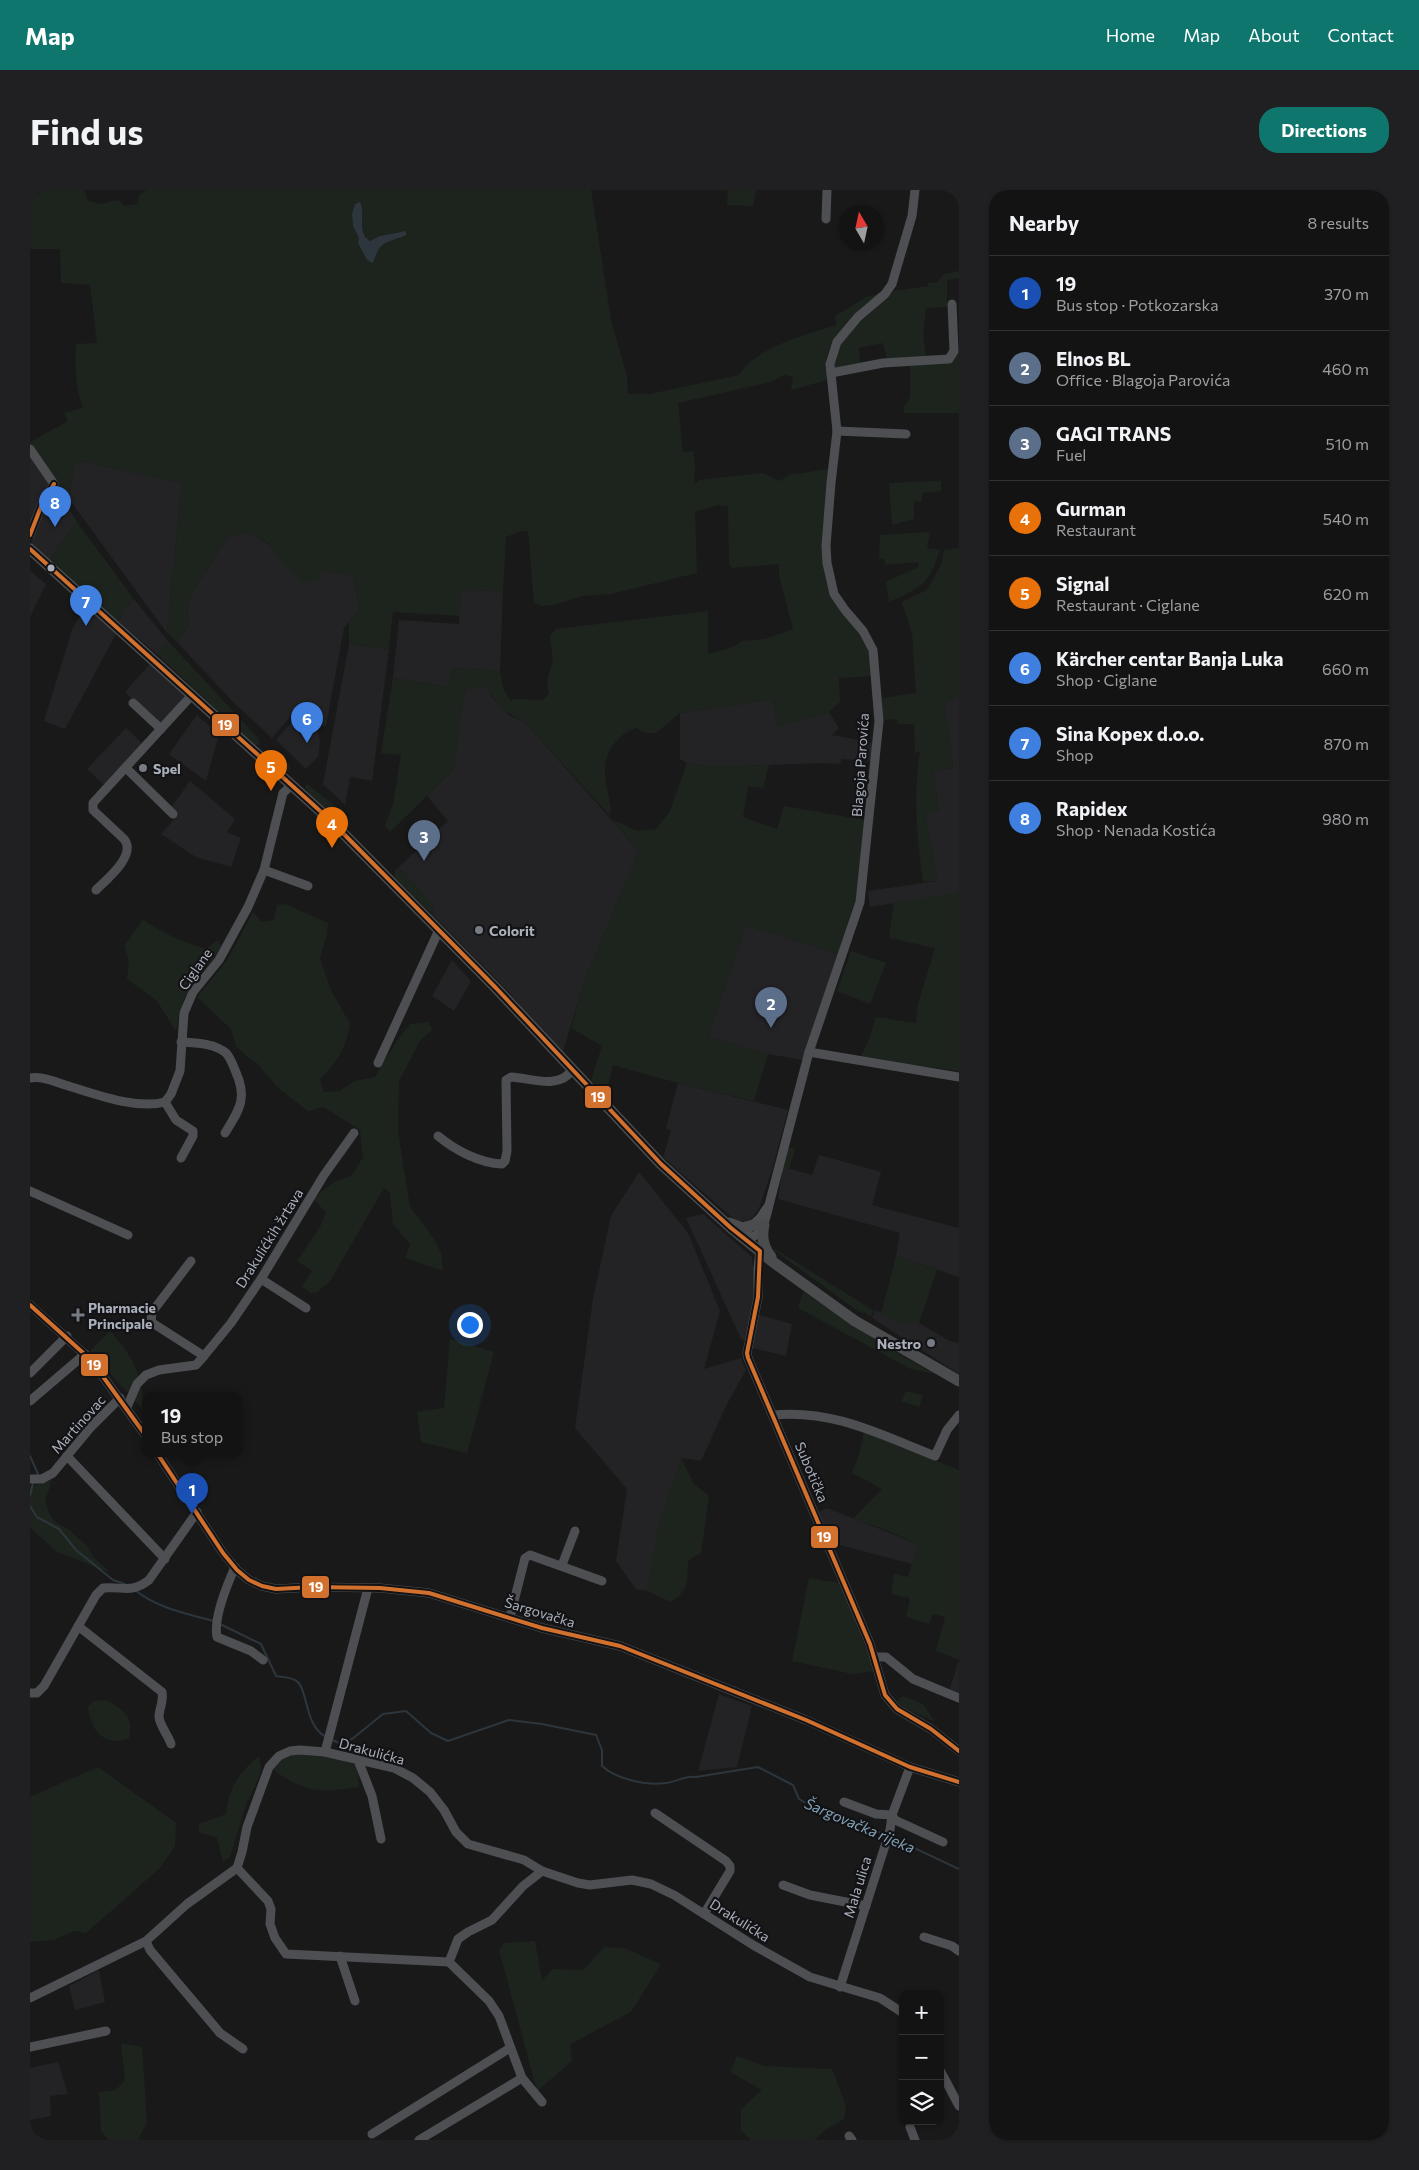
<!DOCTYPE html>
<meta charset="utf-8">
<style>
:root{--surface:#131314;--page:#202022;--text:#f1f3f6;--muted:#9d9ea0;--line:#323234;--accent:#0f766e}
body{margin:0;font-family:Commissioner,sans-serif;background:var(--page);color:var(--text)}
.controls{position:absolute;right:15px;bottom:15px;display:grid;overflow:hidden;border-radius:10px;box-shadow:0 1px 4px #0004}
.controls button{width:45px;height:45px;display:grid;place-items:center;padding:0;border:0;border-bottom:1px solid var(--line);background:var(--surface);color:var(--text);font:25px sans-serif}
.compass{position:absolute;left:809px;top:15px;width:45px;height:45px;border-radius:50%;background:var(--surface);box-shadow:0 1px 4px #0004;rotate:351deg}
.you{position:absolute;left:439px;top:1134px;width:18px;height:18px;margin:-12px;border:4px solid #fff;border-radius:50%;background:#1a73e8;box-shadow:0 0 0 8px #1a73e833}
.badge{display:grid;place-items:center;width:32px;height:32px;border-radius:50%;background:var(--accent);color:#fff;font-size:16px;font-weight:700}
.pin{position:absolute;translate:-50% -41px;filter:drop-shadow(0 1px 2px #0008)}
.pin::after{content:'';position:absolute;top:26px;width:18px;height:15px;background:inherit;clip-path:polygon(0 0,100% 0,50% 100%)}
.popup{position:absolute;left:112px;top:1202px;width:100px;height:65px;box-sizing:border-box;display:grid;place-content:center;border-radius:10px;background:var(--surface);filter:drop-shadow(0 1px 4px #0005);font-size:16px;white-space:nowrap;color:var(--muted)}
.popup b{font-size:19px;color:var(--text)}
.popup::after{content:'';position:absolute;left:50%;top:100%;margin-left:-10px;border:10px solid transparent;border-top-color:var(--surface)}
.list{margin:0;padding:0;list-style:none}
h2{display:flex;justify-content:space-between;align-items:center;height:65px;margin:0;padding:0 20px;font-size:21px}
h2 small{font-size:16px;font-weight:400;color:var(--muted)}
.list li{display:grid;grid-template-columns:32px 1fr auto;gap:15px;align-items:center;box-sizing:border-box;height:75px;padding:0 20px;border-top:1px solid var(--line)}
.list b{display:block;font-size:19px;white-space:nowrap}
.list p{margin:0;font-size:16px;white-space:nowrap;color:var(--muted)}
.list em{font-size:16px;font-style:normal;color:var(--muted)}
.icon{flex:none;width:28px;height:28px;fill:none;stroke:currentColor;stroke-width:2;stroke-linecap:round;stroke-linejoin:round}
.map{position:relative;flex:none;width:929px;height:1950px;overflow:hidden;border-radius:20px}
header{display:flex;align-items:center;gap:30px;box-sizing:border-box;height:70px;padding:0 25px;background:var(--accent);color:#fff}
header strong{font-size:24px}
nav{display:flex;gap:28px;margin-inline-start:auto;font-size:18px}
.intro{display:flex;align-items:center;justify-content:space-between;box-sizing:border-box;height:120px;padding:0 30px}
h1{margin:0;font-size:35px}
.button{padding:12px 22px;border-radius:20px;background:var(--accent);color:#fff;font-size:18px;font-weight:700}
main{display:flex;gap:30px;padding:0 30px}
aside{flex:1;background:var(--surface);border-radius:20px;box-shadow:0 1px 4px #0004}
.map>svg:first-child{display:block}
.built{fill:#232326}
.green{fill:#1d241e;fill-rule:evenodd}
.water{fill:#2c363c}
.lines{fill:none;stroke-linecap:round;stroke-linejoin:round}
.stream{stroke:#2c363c;stroke-width:2}
.minor{stroke:#4d4f53;stroke-width:9}
.major{stroke:#4b4c4e;stroke-width:11}
.bus-1-casing{stroke:#131316;stroke-width:8}
.bus-1{stroke:#d2702e;stroke-width:4}
.bus-dot{fill:#aab0bb;stroke:#131316;stroke-width:2}
.poi-dot{fill:#777b83;stroke:#131316;stroke-width:2}
.labels{text-anchor:middle;dominant-baseline:central;stroke-width:4.5;stroke-linejoin:round;paint-order:stroke}
.street-label{font-size:14px;fill:#aab0bb;stroke:#131316}
.poi-label{font-size:14px;font-weight:bold;fill:#aab0bb;stroke:#131316;text-anchor:start}
.water-label{font-size:15px;font-style:italic;fill:#81a1b6;stroke:#131316}
.line-badge{stroke:#131316;stroke-width:2}
.badge-label{font-size:14px;text-anchor:middle;font-weight:bold;fill:#fff}
</style>
<header>
<strong>Map</strong>
<nav><a>Home</a><a>Map</a><a>About</a><a>Contact</a></nav>
</header>
<div class="intro"><h1>Find us</h1><a class="button">Directions</a></div>
<main>
<div class="map">
<svg width="929" height="1950" viewBox="0 0 929 1950">
<rect width="100%" height="100%" fill="#19191a"/>
<g class="built">
<path d="M0,264L19,293L0,335Z"/>
<path d="M50,271L152,293L137,443L39,309L44,276Z"/>
<path d="M30,303L47,332L17,372L0,356L19,309L26,304Z"/>
<path d="M215,342L225,345L242,357L259,380L294,381L323,385L329,419L314,438L296,536H293L279,515L273,512L242,548L202,511L146,451L159,436L157,417L162,403L198,347Z"/>
<path d="M0,381L16,394L0,427Z"/>
<path d="M431,400L473,401L470,481L423,478L417,497L363,488L369,430L429,434Z"/>
<path d="M103,408L139,452L127,464L88,431Z"/>
<path d="M55,416L86,444L35,539L14,531L42,440Z"/>
<path d="M319,454L359,459L342,591L320,587L315,615L293,594Z"/>
<path d="M121,473L158,506L130,536L95,502Z"/>
<path d="M456,495L463,509L480,526L495,532L609,661L557,784L532,864L477,800L402,724L404,723V717L369,677L418,631L397,606L423,580L433,511L436,500Z"/>
<path d="M929,508V703L840,717L838,701L907,691L895,623L909,620L903,581L923,578L915,517L918,510Z"/>
<path d="M738,510H742L748,536L799,522L809,538L802,545L844,553L842,571L812,569L810,574L793,573L683,577L657,573L650,569V523Z"/>
<path d="M273,519L288,543L290,551L288,567L276,579L246,550Z"/>
<path d="M167,525L189,544L176,591L139,564Z"/>
<path d="M96,538L114,555L75,596L57,579Z"/>
<path d="M160,591L205,629L197,642L211,648L201,677L166,667L131,644L146,627L141,618Z"/>
<path d="M716,735L808,764L772,870L738,864L678,847Z"/>
<path d="M422,770L441,791L424,821L402,806Z"/>
<path d="M648,893L758,920L742,980L728,1021L721,1029L710,1032L700,1026L633,967L641,941L636,938Z"/>
<path d="M789,965L851,982L842,1015L929,1038V1087L866,1066L870,1043L748,1009L753,977L782,985Z"/>
<path d="M609,982L658,1043L690,1121L674,1179L711,1168L716,1180L696,1216L671,1271L651,1268L617,1401L606,1399L586,1371L597,1299L545,1238L563,1109L581,1026Z"/>
<path d="M673,1024L722,1067L726,1109L717,1148L714,1150L711,1149L656,1028Z"/>
<path d="M845,1120L876,1133H889L918,1150L928,1153L929,1150V1184L842,1128Z"/>
<path d="M729,1125L762,1134L756,1166L722,1158Z"/>
<path d="M797,1318L888,1354L882,1374L802,1353L789,1322Z"/>
<path d="M929,1470V1506L919,1501Z"/>
<path d="M689,1504L722,1516L707,1577L668,1581Z"/>
<path d="M69,1780L75,1812L45,1820L39,1796Z"/>
<path d="M28,1872L38,1904L20,1906L21,1926L0,1930V1878Z"/>
</g>
<g class="green">
<path d="M0,0H54L58,11L71,14L88,10L95,16L107,14L110,4L117,0H561L581,130L597,186L598,204H620L709,185C726,157 777,144 807,135L805,126L836,107L849,104C834,120 798,148 796,171C796,177 797,184 797,190L761,200L763,187L755,185L741,192L648,213L653,262L663,261L665,277L664,294L670,290L733,283L749,291L760,285L798,279L792,364L794,377L840,464L843,486L809,488L810,512L799,522L748,536L742,511L738,510L650,523L626,543H616L606,538C590,543 577,559 575,576C574,589 579,606 581,619L579,625L495,532C477,525 464,513 456,495L436,500L433,511L425,574L423,580L360,642L355,636L363,614L371,565L351,563L363,488L416,497L423,478L470,481L473,498L481,511L485,509L512,510L519,504L517,491L523,470L520,446L526,439L678,421V464L703,457L712,451L735,449L763,439L749,385V374L702,378L699,374L698,316L687,315L665,322L667,383L581,404L552,406L527,414L513,416L504,413L498,341H491L476,347L473,401L431,400L430,426L363,422L359,459L319,454V432L329,419L323,385L294,381L288,390L275,393C270,389 264,385 259,381C253,375 249,365 243,359C231,344 215,340 198,347L162,403L157,417L159,436L146,451L137,443L152,293L50,271L44,276L39,309L0,252L38,231L34,223L53,218C45,198 45,176 46,154L67,153L60,95L31,93L30,59H0ZM325,19L332,23C331,33 331,45 340,51L350,46L371,42L368,49C352,52 348,58 343,72L334,65L329,53V48L323,36L322,24Z"/>
<path d="M693,0H726L723,16L697,15L698,1Z"/>
<path d="M929,81V88L917,90V117L896,118L893,145L896,166L857,170L853,153L829,158L830,174L805,178L804,175L811,153L827,135L864,101L898,96V93L907,92L914,84Z"/>
<path d="M926,162H929V223H874V217L880,207V173H921Z"/>
<path d="M911,291V301L892,303V311L884,312V329L862,335L859,293Z"/>
<path d="M47,332L103,408L88,431L17,372Z"/>
<path d="M900,342L897,358L910,360C897,397 893,396 859,412L856,392L888,377V372L855,375V370L849,368L850,345Z"/>
<path d="M929,358V508L918,510L915,517L923,578L903,581L909,621L895,623L907,691L893,692C887,649 883,605 890,562H885L884,534H868L867,529L853,530L852,508L886,503L882,443L872,412L897,400L912,373L914,360Z"/>
<path d="M139,452L228,548L230,555L223,554L127,464Z"/>
<path d="M240,560L260,575V582H256L236,563Z"/>
<path d="M657,573L683,577L739,575L733,598L718,596L713,627L747,639L754,616L835,630L826,708L808,764L716,735L678,847L738,864L724,911L648,893L583,875L576,905L561,890L572,856L541,838L557,784L609,661L583,631C591,631 595,637 602,639C610,642 618,640 626,639L640,621Z"/>
<path d="M277,594L304,615L321,635L316,637C304,624 282,614 275,597Z"/>
<path d="M369,677L404,717V723L402,724L365,688V680Z"/>
<path d="M929,703V881L830,868L838,852L846,827L886,833L888,814L905,758L859,748L864,712Z"/>
<path d="M255,714L298,733L296,748L290,768L300,798L320,834C315,860 309,870 290,889L294,902L309,901L325,891L345,887L366,852L380,834L399,832L402,840L390,851L369,891L368,942L380,1017L404,1049L411,1063L413,1081L375,1068L380,1054L363,1034L360,1003L354,998L300,1091L287,1102L280,1103L272,1096L282,1081L267,1071L291,1035L296,1023L284,1009L293,1000L306,991L321,986L333,967L330,940L293,917L278,921L248,898L227,873L217,867L206,856L201,839L167,807L198,769L223,722L232,732L244,730L247,715Z"/>
<path d="M113,730C133,743 152,752 176,759L188,750L191,756C183,773 169,784 159,800C151,812 149,827 146,841L127,811L97,789L99,770L94,756Z"/>
<path d="M821,761L856,773L840,814L807,801Z"/>
<path d="M757,957L765,959L759,979L753,977Z"/>
<path d="M745,1059L844,1121L840,1127L836,1123L829,1122L744,1060Z"/>
<path d="M866,1066L907,1080L889,1133H876L871,1135L851,1124Z"/>
<path d="M773,1102L872,1166L905,1184L881,1179L768,1118Z"/>
<path d="M80,1141C107,1172 109,1181 115,1222L60,1161Z"/>
<path d="M420,1149L464,1162L437,1263L391,1252L387,1222L414,1218Z"/>
<path d="M876,1201L893,1205L889,1217L871,1211Z"/>
<path d="M834,1242L929,1280V1470L906,1461L915,1427L903,1424L899,1434L876,1427L880,1408L861,1404L864,1384L878,1387L888,1354L854,1339L823,1329L852,1299L822,1283L830,1261Z"/>
<path d="M651,1268L664,1294L679,1306L671,1363L658,1371C657,1393 659,1399 641,1412L617,1401L629,1332Z"/>
<path d="M22,1290L15,1311L19,1323L26,1333L37,1338L56,1355L65,1369L81,1383L25,1361L18,1353L0,1338V1297Z"/>
<path d="M779,1388L810,1393L845,1481L822,1484L762,1471Z"/>
<path d="M873,1506L893,1514L905,1532L874,1517L867,1511Z"/>
<path d="M76,1510C94,1520 105,1527 99,1549C94,1549 87,1552 83,1551C65,1547 60,1532 58,1517L63,1511Z"/>
<path d="M270,1560L311,1569L327,1576L329,1597C287,1603 275,1603 239,1577L249,1566Z"/>
<path d="M229,1566L231,1578L229,1587L216,1615L200,1667L193,1672L187,1648L169,1642V1634L196,1624C200,1595 207,1585 229,1566Z"/>
<path d="M68,1577L146,1633L145,1656L130,1678L56,1743L44,1741L24,1750L0,1752V1607Z"/>
<path d="M505,1751L512,1790L523,1779L553,1780L574,1757L594,1758L631,1774L601,1822L540,1854L542,1871L507,1901L469,1760L474,1753Z"/>
<path d="M91,1853L112,1857L117,1932L108,1950H79L71,1941L69,1902L86,1900L95,1890Z"/>
<path d="M707,1866L734,1876L802,1879L816,1916L814,1929L795,1940L784,1950H721L711,1941V1919L732,1900L700,1882Z"/>
</g>
<path class="water" d="M330,12C336,24 326,42 340,51L350,46L376,41V45C356,54 351,49 343,73L337,70L328,53L329,48L323,36L322,24L325,14Z"/>
<g class="lines">
<g class="stream">
<path d="M0,1266L8,1284L6,1286"/>
<path d="M0,1306L3,1293"/>
<path d="M0,1316L7,1327L29,1339L46,1360L83,1390L95,1394"/>
<path d="M105,1400C127,1418 157,1424 184,1431"/>
<path d="M190,1434L231,1454L246,1486C252,1487 260,1487 265,1490C279,1497 273,1535 296,1547"/>
<path d="M300,1549L309,1553L322,1549L353,1524L376,1521L401,1543L418,1551L479,1530L512,1534L566,1545L572,1560V1576C586,1589 617,1596 636,1593C648,1592 654,1585 666,1587L728,1577L763,1595L769,1609L781,1616L856,1645"/>
<path d="M861,1647L929,1679"/>
</g>
<g class="minor">
<path d="M796,29L797,0"/>
<path d="M801,183L853,173L919,169L924,161L922,114"/>
<path d="M807,241L876,244"/>
<path d="M0,259L24,294L12,314L0,345"/>
<path d="M103,513L131,539"/>
<path d="M96,578L143,624"/>
<path d="M234,680L278,696"/>
<path d="M66,700C77,689 107,665 94,649L63,620V613L162,505"/>
<path d="M151,852C165,853 184,853 196,863C200,867 203,875 205,880C218,908 210,919 195,943"/>
<path d="M779,862L929,887"/>
<path d="M348,873L409,740"/>
<path d="M0,888C11,886 24,891 35,895C63,903 105,920 135,912L141,904L150,881L154,823L163,802L189,770L218,717L234,680L253,603L262,595"/>
<path d="M135,912L146,930L163,941V946L151,968"/>
<path d="M408,946C425,960 449,973 472,974L475,971L477,961L476,890L481,887C501,888 529,900 542,880"/>
<path d="M0,1001L98,1045"/>
<path d="M739,1015C736,1029 732,1049 714,1049V1043L730,1028L739,1015L779,862L830,712L849,531L843,460L833,441L815,420L804,404L797,373L796,356L801,293L807,241L800,174L807,152L828,127L855,104L862,94L882,26L885,0"/>
<path d="M730,1061L728,1078V1107L717,1163L718,1168L840,1454L855,1505L867,1519L901,1539L929,1561"/>
<path d="M161,1071L122,1122L121,1132L174,1166"/>
<path d="M231,1089L276,1118"/>
<path d="M0,1115L61,1170L116,1246"/>
<path d="M0,1183L37,1146"/>
<path d="M0,1211L55,1164"/>
<path d="M97,1217L107,1194L116,1185L129,1180L166,1175L174,1166L201,1133L231,1089L294,985L324,943"/>
<path d="M743,1225C803,1219 851,1245 905,1266L917,1240L929,1225"/>
<path d="M127,1263L193,1363L207,1380L219,1390L232,1396L246,1399L283,1397L350,1398L399,1403L512,1438L590,1456L776,1530L880,1577L929,1592"/>
<path d="M37,1266L135,1369"/>
<path d="M0,1289H12L23,1283L61,1237L90,1208"/>
<path d="M532,1375L545,1341"/>
<path d="M205,1377C197,1395 183,1428 187,1447L221,1461L233,1470"/>
<path d="M480,1427L495,1368L500,1365L572,1391"/>
<path d="M48,1436L132,1502C134,1511 129,1519 129,1527C130,1536 138,1545 141,1554"/>
<path d="M845,1467H856L883,1489L929,1508"/>
<path d="M0,1503H7L14,1496L66,1405L73,1398C93,1396 101,1404 119,1390L167,1322"/>
<path d="M295,1562L338,1398"/>
<path d="M328,1570L342,1606L351,1649"/>
<path d="M814,1612L846,1624L862,1625L865,1630L913,1652"/>
<path d="M625,1623L696,1671L700,1676V1681L674,1724"/>
<path d="M207,1678L238,1711L241,1719L240,1734L245,1748L256,1764L419,1772L459,1811L469,1826L492,1888L512,1912"/>
<path d="M753,1695L780,1705L836,1716"/>
<path d="M894,1747L922,1756L929,1761"/>
<path d="M116,1751L120,1760L190,1843L213,1859"/>
<path d="M310,1766L325,1811"/>
<path d="M419,1772L428,1749L438,1742L462,1730L493,1696L512,1681"/>
<path d="M810,1797L860,1640L862,1625L880,1577"/>
<path d="M0,1808L116,1751L157,1714L207,1678L212,1662L217,1637L239,1577L249,1566L260,1561L270,1560L295,1562L364,1578L383,1588L400,1602L414,1620L426,1642L438,1654L494,1670L512,1681L548,1693L560,1695L602,1690L621,1694L644,1705L723,1755L780,1787L850,1808L873,1823"/>
<path d="M0,1857L76,1841"/>
<path d="M910,1880L929,1916"/>
<path d="M880,1937L885,1950"/>
<path d="M342,1944L480,1858"/>
<path d="M819,1946L822,1950"/>
<path d="M389,1950L492,1888"/>
</g>
<g class="major">
<path d="M0,359L299,629L466,798L631,974L701,1038L743,1072L825,1131L929,1191"/>
<path d="M699,1033L712,1038L723,1035"/>
<path d="M734,1035C731,1047 733,1057 741,1067"/>
</g>
<defs>
<g id="bus-1">
<path d="M0,345L12,314L24,294"/>
<path d="M0,359L299,629L466,798L631,974L701,1038L730,1061L728,1107L717,1163L718,1168L840,1454L855,1505L867,1519L901,1539L929,1561"/>
<path d="M0,1115L61,1170L116,1246"/>
<path d="M127,1263L193,1363L207,1380L219,1390L232,1396L246,1399L283,1397L350,1398L399,1403L512,1438L590,1456L776,1530L880,1577L929,1592"/>
</g>
</defs>
<use href="#bus-1" class="bus-1-casing"/>
<use href="#bus-1" class="bus-1"/>
</g>
<circle class="bus-dot" cx="21" cy="378" r="4.5"/>
<g class="poi-dot">
<circle cx="113" cy="578" r="5"/>
<circle cx="449" cy="740" r="5"/>
<path d="M45.5 1117.5h5v5h5v5h-5v5h-5v-5h-5v-5h5z"/>
<circle cx="901" cy="1153" r="5"/>
</g>
<g class="labels">
<g class="street-label">
<text transform="translate(830 575) rotate(-86)">Blagoja Parovića</text>
<text transform="translate(165 779) rotate(-55)">Ciglane</text>
<text transform="translate(239 1048) rotate(-58)">Drakulićkih žrtava</text>
<text transform="translate(48 1234) rotate(-48)">Martinovac</text>
<text transform="translate(782 1282) rotate(67)">Subotička</text>
<text transform="translate(510 1422) rotate(17)">Šargovačka</text>
<text transform="translate(342 1561) rotate(15)">Drakulićka</text>
<text transform="translate(827 1697) rotate(-73)">Mala ulica</text>
<text transform="translate(710 1730) rotate(32)">Drakulićka</text>
</g>
<g class="poi-label">
<text x="123" y="578">Spel</text>
<text x="459" y="740">Colorit</text>
<text x="58" y="1117">Pharmacie<tspan x="58" dy="16">Principale</tspan></text>
<text x="891" y="1153" text-anchor="end">Nestro</text>
</g>
<g class="water-label">
<text transform="translate(830 1635) rotate(23)">Šargovačka rijeka</text>
</g>
</g>
<g class="line-badge">
<rect x="181" y="523" width="29" height="24" rx="5" fill="#d2702e"/>
<rect x="554" y="895" width="28" height="24" rx="5" fill="#d2702e"/>
<rect x="50" y="1163" width="29" height="24" rx="5" fill="#d2702e"/>
<rect x="780" y="1335" width="29" height="24" rx="5" fill="#d2702e"/>
<rect x="271" y="1385" width="29" height="24" rx="5" fill="#d2702e"/>
</g>
<g class="badge-label">
<text x="195" y="540">19</text>
<text x="568" y="912">19</text>
<text x="64" y="1180">19</text>
<text x="794" y="1352">19</text>
<text x="286" y="1402">19</text>
</g>
</svg>
<div class="controls">
<button>+</button>
<button>−</button>
<button><svg class="icon" aria-label="layers" viewBox="0 0 24 24"><path d="M12 4l9 5-9 5-9-5zM3 14l9 5 9-5"/></svg></button>
</div>
<svg class="compass" viewBox="-18 -18 36 36"><path d="M0-13l5 13h-10z" fill="#e53935"/><path d="M0 13l5-13h-10z" fill="#9d9ea0"/></svg>
<div class="you"></div>
<div class="pin badge" style="left:162px;top:1324px;background:#1a4fb4">1</div>
<div class="popup"><b>19</b>Bus stop</div>
<div class="pin badge" style="left:741px;top:838px;background:#5c6f8a">2</div>
<div class="pin badge" style="left:394px;top:671px;background:#5c6f8a">3</div>
<div class="pin badge" style="left:302px;top:658px;background:#e8710a">4</div>
<div class="pin badge" style="left:241px;top:601px;background:#e8710a">5</div>
<div class="pin badge" style="left:277px;top:553px;background:#3f7fe0">6</div>
<div class="pin badge" style="left:56px;top:436px;background:#3f7fe0">7</div>
<div class="pin badge" style="left:25px;top:337px;background:#3f7fe0">8</div>
</div>
<aside>
<h2>Nearby<small>8 results</small></h2>
<ul class="list">
<li><span class="badge" style="background:#1a4fb4">1</span><div><b>19</b><p>Bus stop · Potkozarska</p></div><em>370 m</em></li>
<li><span class="badge" style="background:#5c6f8a">2</span><div><b>Elnos BL</b><p>Office · Blagoja Parovića</p></div><em>460 m</em></li>
<li><span class="badge" style="background:#5c6f8a">3</span><div><b>GAGI TRANS</b><p>Fuel</p></div><em>510 m</em></li>
<li><span class="badge" style="background:#e8710a">4</span><div><b>Gurman</b><p>Restaurant</p></div><em>540 m</em></li>
<li><span class="badge" style="background:#e8710a">5</span><div><b>Signal</b><p>Restaurant · Ciglane</p></div><em>620 m</em></li>
<li><span class="badge" style="background:#3f7fe0">6</span><div><b>Kärcher centar Banja Luka</b><p>Shop · Ciglane</p></div><em>660 m</em></li>
<li><span class="badge" style="background:#3f7fe0">7</span><div><b>Sina Kopex d.o.o.</b><p>Shop</p></div><em>870 m</em></li>
<li><span class="badge" style="background:#3f7fe0">8</span><div><b>Rapidex</b><p>Shop · Nenada Kostića</p></div><em>980 m</em></li>
</ul>
</aside>
</main>
